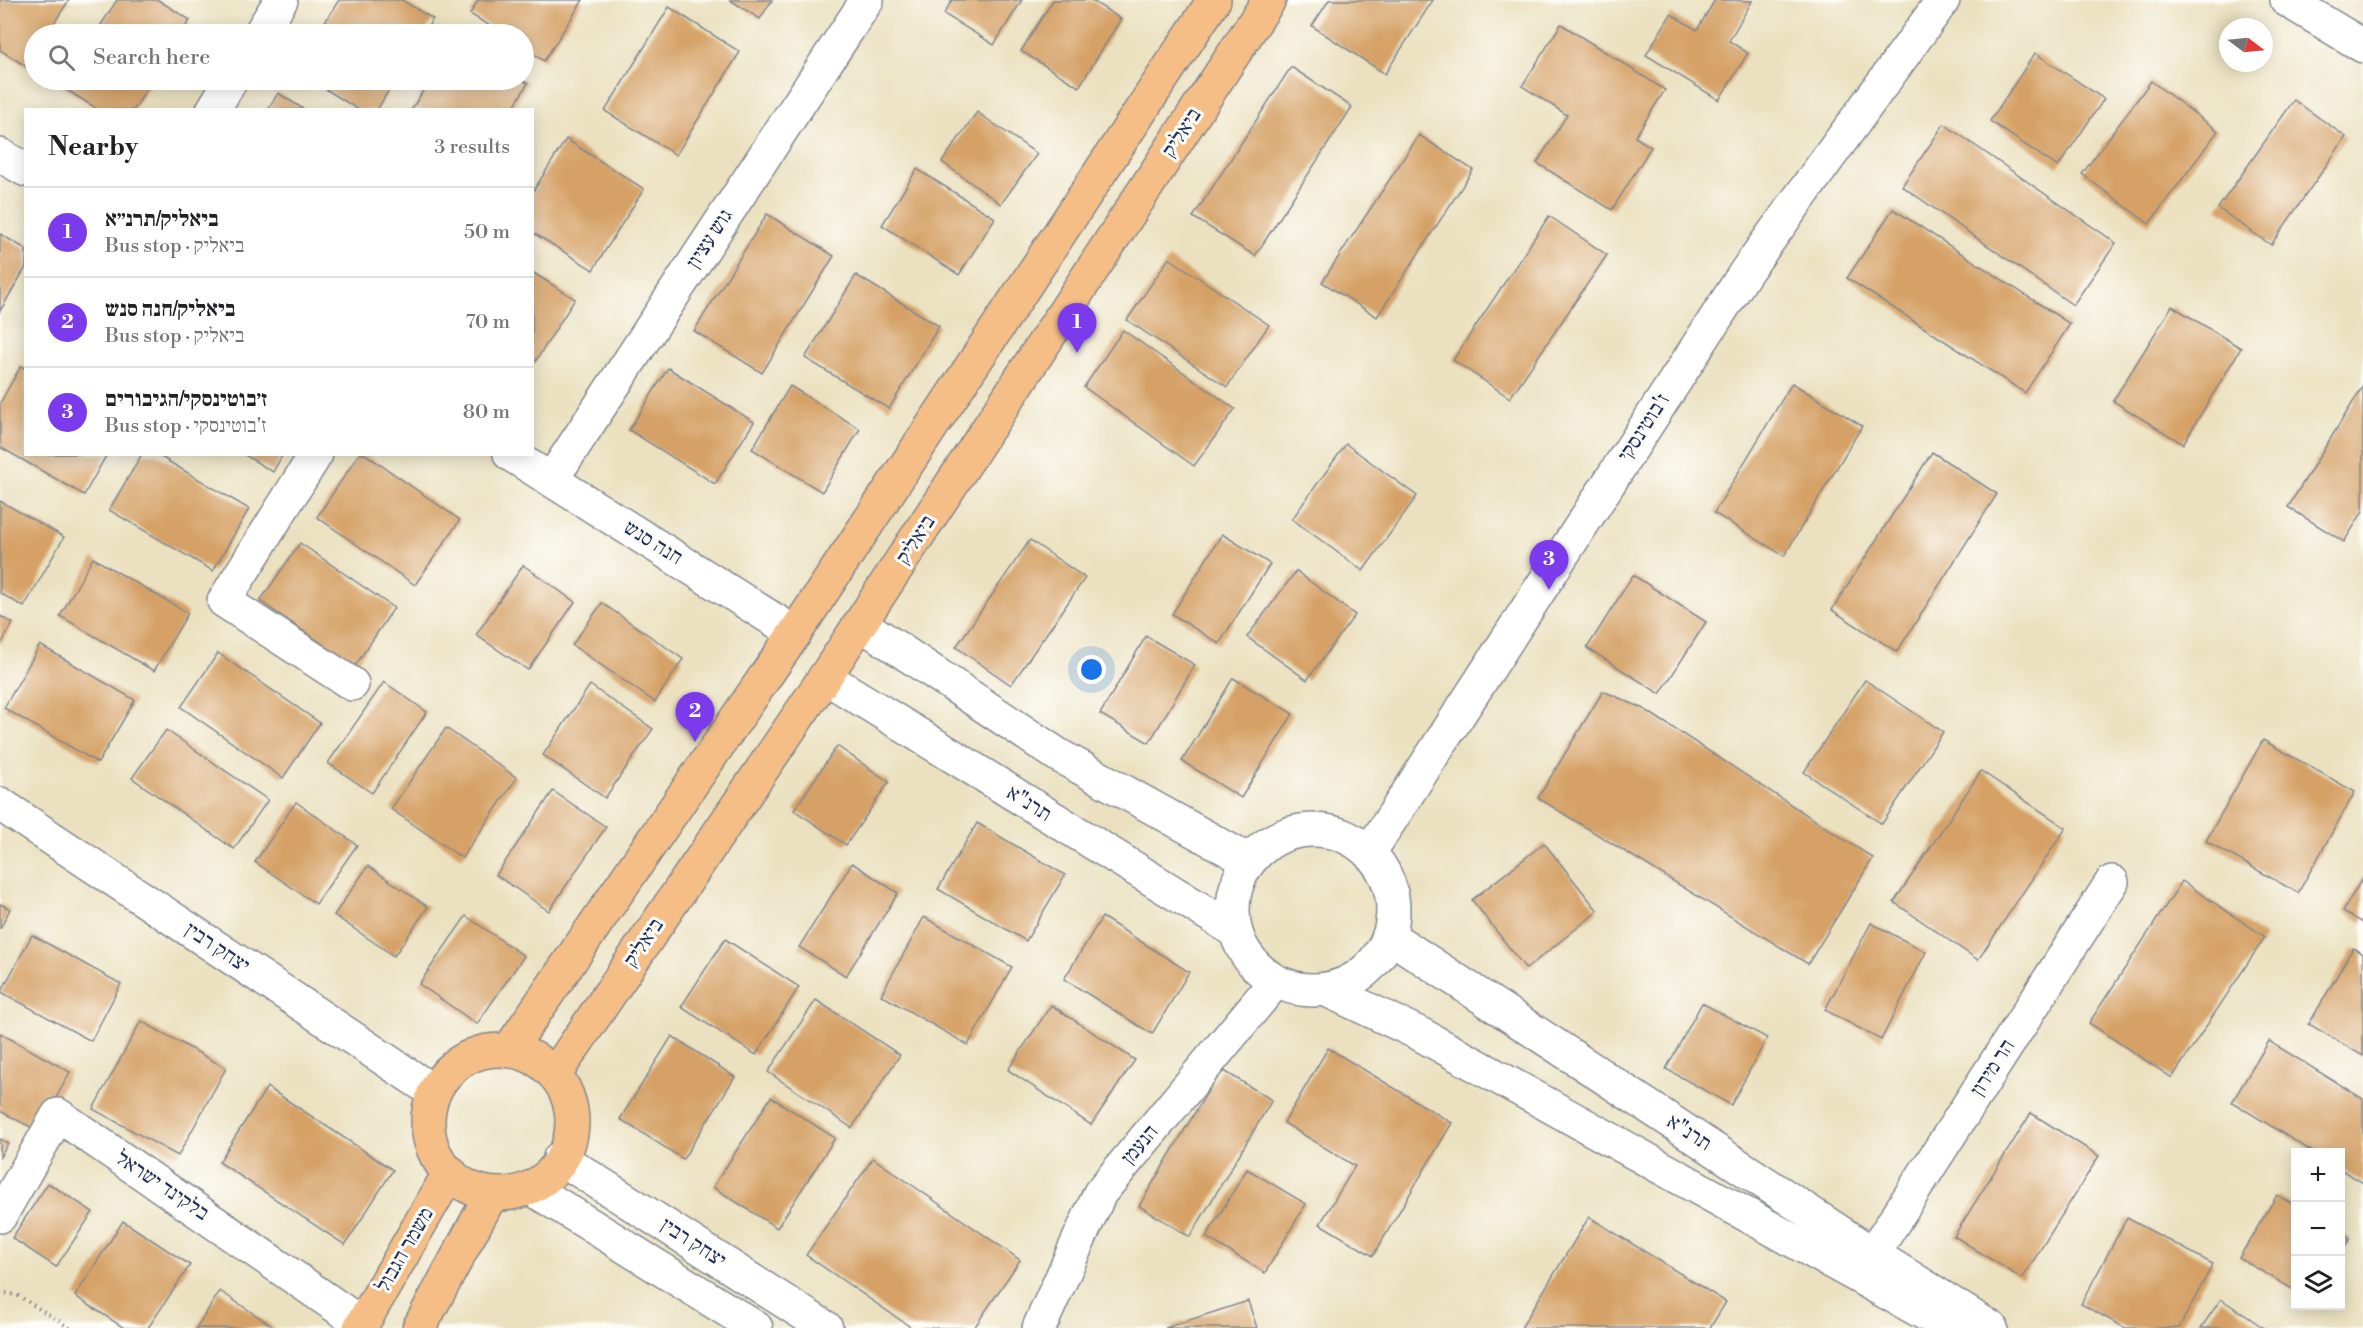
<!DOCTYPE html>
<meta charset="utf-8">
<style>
:root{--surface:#fff;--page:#f2f2f2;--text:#202124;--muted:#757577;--line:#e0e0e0;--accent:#7c3aed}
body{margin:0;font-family:"Libre Bodoni","Frank Ruhl Libre",serif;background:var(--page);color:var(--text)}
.controls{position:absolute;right:18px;bottom:18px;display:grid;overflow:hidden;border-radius:0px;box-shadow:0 3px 15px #0003}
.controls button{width:54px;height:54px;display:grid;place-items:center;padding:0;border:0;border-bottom:2px solid var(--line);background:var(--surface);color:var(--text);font:30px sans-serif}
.compass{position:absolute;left:2219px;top:18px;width:54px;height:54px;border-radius:50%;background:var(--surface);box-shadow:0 3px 15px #0003;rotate:106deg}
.you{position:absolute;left:1092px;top:670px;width:21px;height:21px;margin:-15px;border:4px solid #fff;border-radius:50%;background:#1a73e8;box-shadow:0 0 0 9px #1a73e833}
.badge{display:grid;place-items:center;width:39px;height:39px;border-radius:50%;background:var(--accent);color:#fff;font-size:20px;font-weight:700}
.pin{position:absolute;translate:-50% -50px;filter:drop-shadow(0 2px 3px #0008)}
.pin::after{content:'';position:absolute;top:32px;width:21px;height:18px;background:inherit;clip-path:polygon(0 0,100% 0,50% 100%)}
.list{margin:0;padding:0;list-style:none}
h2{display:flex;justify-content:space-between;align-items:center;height:78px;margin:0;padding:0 24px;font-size:26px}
h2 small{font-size:20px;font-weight:400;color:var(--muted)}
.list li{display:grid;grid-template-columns:39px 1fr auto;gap:18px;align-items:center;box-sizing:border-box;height:90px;padding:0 24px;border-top:2px solid var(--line)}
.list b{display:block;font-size:22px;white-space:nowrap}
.list p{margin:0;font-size:20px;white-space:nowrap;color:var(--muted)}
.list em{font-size:20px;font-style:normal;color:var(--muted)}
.icon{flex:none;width:33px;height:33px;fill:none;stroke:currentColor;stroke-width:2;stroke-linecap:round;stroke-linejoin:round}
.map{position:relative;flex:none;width:2363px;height:1328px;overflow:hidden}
.search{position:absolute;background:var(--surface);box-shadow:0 3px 15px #0003;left:24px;top:24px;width:510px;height:66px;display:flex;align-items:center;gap:15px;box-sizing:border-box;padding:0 21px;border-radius:33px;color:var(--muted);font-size:22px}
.panel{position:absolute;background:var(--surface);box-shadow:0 3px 15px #0003;left:24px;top:108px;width:510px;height:348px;border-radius:0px}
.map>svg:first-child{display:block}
.building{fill:#d5a166}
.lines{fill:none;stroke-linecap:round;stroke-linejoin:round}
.minor-casing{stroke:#83888f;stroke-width:36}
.major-casing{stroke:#83888f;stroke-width:36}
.path{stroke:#83888f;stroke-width:4;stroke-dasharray:1.5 4.5;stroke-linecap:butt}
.minor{stroke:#fff;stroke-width:33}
.major{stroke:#f6be87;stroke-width:33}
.labels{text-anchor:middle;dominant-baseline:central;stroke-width:6;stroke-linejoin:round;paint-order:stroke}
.street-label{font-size:21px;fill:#1b2f5e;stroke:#fdfcf7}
</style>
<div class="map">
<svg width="2363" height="1328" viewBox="0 0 2363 1328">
<rect width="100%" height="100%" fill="#fdfcf7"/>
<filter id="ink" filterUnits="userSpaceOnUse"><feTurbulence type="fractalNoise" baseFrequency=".0167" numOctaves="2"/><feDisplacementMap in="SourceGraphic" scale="12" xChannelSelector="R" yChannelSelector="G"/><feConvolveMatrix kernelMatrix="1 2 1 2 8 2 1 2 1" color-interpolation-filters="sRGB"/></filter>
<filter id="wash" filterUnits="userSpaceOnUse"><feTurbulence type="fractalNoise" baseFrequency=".008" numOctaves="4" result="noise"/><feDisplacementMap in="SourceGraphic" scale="24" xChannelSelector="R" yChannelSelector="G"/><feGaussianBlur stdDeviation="1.35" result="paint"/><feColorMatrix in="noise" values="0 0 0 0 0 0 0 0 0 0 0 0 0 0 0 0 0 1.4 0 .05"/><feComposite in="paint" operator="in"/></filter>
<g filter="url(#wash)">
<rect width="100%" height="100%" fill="#ebe1c0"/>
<g id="blocks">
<g class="building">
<path d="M0,0H69L47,34H34V55L27,67L0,50Z"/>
<path d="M117,0H158L190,20L181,34H95Z"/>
<path d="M339,0H402L433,19L423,34H317Z"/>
<path d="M478,0H583L544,61L524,48V34H503L470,14Z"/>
<path d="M730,0H772L760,19Z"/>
<path d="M952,0H1022L994,45L944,14Z"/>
<path d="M1053,0H1091L1121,19L1079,87L1021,51Z"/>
<path d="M1329,0H1433L1385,74L1312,26Z"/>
<path d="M1715,0L1752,1L1729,41L1748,53L1719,100L1646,55L1671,14L1697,30Z"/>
<path d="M669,7L740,52L676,155L605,111Z"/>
<path d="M1561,24L1665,90L1635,137L1651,147L1612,210L1537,163L1567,115L1522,86Z"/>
<path d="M2035,53L2104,99L2058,167L1990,121Z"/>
<path d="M1291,67L1352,107L1255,256L1193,217Z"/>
<path d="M67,80H152L134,110H99L62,87Z"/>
<path d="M311,80H395L377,110H359Z"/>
<path d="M430,80H522L528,83L512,110H411Z"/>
<path d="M2151,81L2218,131L2149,224L2082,174Z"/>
<path d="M278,93L305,110H268Z"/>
<path d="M2294,100L2346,137L2271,245L2218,208Z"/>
<path d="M977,112L1037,154L1001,204L942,162Z"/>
<path d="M1944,124L2116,243L2073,305L1902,186Z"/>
<path d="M1419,135L1473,170L1377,317L1322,282Z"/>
<path d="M566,139L644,189L593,270L532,232V193Z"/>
<path d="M917,169L995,218L959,275L882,225Z"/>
<path d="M1893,209L2070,324L2025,393L1847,278Z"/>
<path d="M767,214L834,256L762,373L694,331Z"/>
<path d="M1549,216L1607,255L1510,398L1453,360Z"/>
<path d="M0,234L26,249V267L0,311Z"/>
<path d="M1169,258L1269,325L1227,387L1127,320Z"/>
<path d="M532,272L575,299L532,367Z"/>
<path d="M856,275L939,326L889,409L805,358Z"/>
<path d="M2172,306L2241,348L2183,444L2113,401Z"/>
<path d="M1123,330L1235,409L1194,466L1084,387Z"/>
<path d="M21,366L26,369V454H107L84,495L0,447V403Z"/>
<path d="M668,368L754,422L715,484L629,430Z"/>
<path d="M1792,383L1862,426L1784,556L1714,513Z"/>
<path d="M790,386L860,429L822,492L752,449Z"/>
<path d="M2363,386V511L2344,542L2288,507Z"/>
<path d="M1346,444L1417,496L1363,571L1292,519Z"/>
<path d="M1932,452L1997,494L1897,652L1832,610Z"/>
<path d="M142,454H156L249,509L213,571L109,510Z"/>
<path d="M243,454H283L273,472Z"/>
<path d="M359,454H365L460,520L415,585L317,517Z"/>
<path d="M0,501L64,537L24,607L0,593Z"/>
<path d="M1222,534L1270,564L1219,644L1172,614Z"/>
<path d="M1030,540L1085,578L1011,685L956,647Z"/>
<path d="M300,543L394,608L355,666L260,601Z"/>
<path d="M93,558L188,613L154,671L60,616Z"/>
<path d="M523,565L575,602L528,670L476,635Z"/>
<path d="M1296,571L1355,615L1307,680L1247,637Z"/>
<path d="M1633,575L1706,622L1660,694L1587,648Z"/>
<path d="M602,603L683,659L655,702L572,645Z"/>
<path d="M0,616L13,623L0,646Z"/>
<path d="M1146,636L1195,665L1149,743L1100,714Z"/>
<path d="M40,645L135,700L98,763L4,708Z"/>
<path d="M218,653L320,723L283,778L181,707Z"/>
<path d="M1233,678L1293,714L1241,798L1182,761Z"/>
<path d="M1865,680L1943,732L1882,824L1804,772Z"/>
<path d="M384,682L427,712L372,793L328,763Z"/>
<path d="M590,685L653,729L605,798L543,755Z"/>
<path d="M1603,691L1644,709L1873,858L1808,964L1538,798Z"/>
<path d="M446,728L517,778L462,858L391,809Z"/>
<path d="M166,730L268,800L234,849L132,778Z"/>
<path d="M2263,740L2355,792L2298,893L2206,841Z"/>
<path d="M837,746L889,782L846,845L794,810Z"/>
<path d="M1981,771L2066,828L1978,960L1894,902Z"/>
<path d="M553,791L606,827L549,911L496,875Z"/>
<path d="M296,802L357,845L316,904L255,862Z"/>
<path d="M977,823L1065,875L1026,941L938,889Z"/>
<path d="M1544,843L1598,911L1526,969L1472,900Z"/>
<path d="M852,863L898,893L846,976L799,947Z"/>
<path d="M368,866L428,907L394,956L334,915Z"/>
<path d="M2363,877V923L2343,911Z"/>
<path d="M2182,881L2265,937L2172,1078L2089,1023Z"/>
<path d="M0,904L10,909L0,929Z"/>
<path d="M466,916L524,956L477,1024L419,984Z"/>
<path d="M924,917L1012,967L968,1045L881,995Z"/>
<path d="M1102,917L1189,972L1152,1034L1064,979Z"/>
<path d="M1871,923L1926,952L1881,1040L1825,1010Z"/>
<path d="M32,935L121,984L91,1041L1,992Z"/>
<path d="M725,939L799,987L756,1055L681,1007Z"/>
<path d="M2353,948L2363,954V1056L2309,1024Z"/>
<path d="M816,1000L900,1055L852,1128L768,1072Z"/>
<path d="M1702,1003L1767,1038L1731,1105L1666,1069Z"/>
<path d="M1051,1005L1135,1060L1091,1125L1008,1070Z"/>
<path d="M141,1021L226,1068L178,1156L93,1109Z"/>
<path d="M0,1033L70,1072L38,1131L0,1111Z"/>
<path d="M672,1036L735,1077L683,1159L620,1119Z"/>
<path d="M2269,1041L2363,1099V1183L2340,1169V1152H2313L2232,1102Z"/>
<path d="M1328,1048L1452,1123L1373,1256L1320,1224L1355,1166L1284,1123Z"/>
<path d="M1221,1069L1272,1100L1190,1237L1139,1206Z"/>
<path d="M267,1087L393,1170L345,1245L219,1162Z"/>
<path d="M771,1097L835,1138L777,1228L713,1187Z"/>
<path d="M2031,1113L2099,1156L2022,1279L1954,1236Z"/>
<path d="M0,1139L8,1143L0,1157Z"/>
<path d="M873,1158L1020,1260L974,1328H912L806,1255Z"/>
<path d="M1247,1169L1306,1204L1265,1273L1206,1237Z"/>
<path d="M48,1183L93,1212L56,1267L12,1238Z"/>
<path d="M2277,1195L2296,1206V1291L2239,1258Z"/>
<path d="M1589,1217L1726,1302L1710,1328H1521Z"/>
<path d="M2127,1218L2213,1264L2179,1328H2125L2081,1304Z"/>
<path d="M123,1221L190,1265L148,1328H124L75,1296Z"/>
<path d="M2340,1233L2350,1239L2340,1255Z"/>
<path d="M220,1291L275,1328H196Z"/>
<path d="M2221,1299L2264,1328H2201Z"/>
<path d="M1248,1301L1257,1328H1165Z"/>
</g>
</g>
</g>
<g filter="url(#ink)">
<use href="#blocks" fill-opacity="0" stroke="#83888f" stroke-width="1.5"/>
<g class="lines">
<defs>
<g id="minor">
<path d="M2287,0L2363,46"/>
<path d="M260,34L281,0"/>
<path d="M213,110L231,80"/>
<path d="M0,155L26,170"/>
<path d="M316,454L224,601L352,684"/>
<path d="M510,454L795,633"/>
<path d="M552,479L867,0"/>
<path d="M861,624L1058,755L1249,861"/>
<path d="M825,677L1234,930"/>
<path d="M0,804L434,1092"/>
<circle cx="1313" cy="910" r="80"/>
<path d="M1369,853L1747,270L1943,0"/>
<path d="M1389,936L1873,1254L1991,1328"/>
<path d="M1327,990L1420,1034L1951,1328"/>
<path d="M560,1158L826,1328"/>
<path d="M531,1188L756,1328"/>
<path d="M0,1216L58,1115L362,1324"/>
<path d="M1873,1254L2112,882"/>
<path d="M1039,1328L1100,1193L1275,982"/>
</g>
<g id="major">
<path d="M509,1050L795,633L1214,0"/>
<circle cx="500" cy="1122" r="72"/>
<path d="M555,1074L825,677L1269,0"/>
<path d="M360,1328L450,1172"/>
<path d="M419,1328L491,1195"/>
</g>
</defs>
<use href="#minor" class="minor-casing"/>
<use href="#major" class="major-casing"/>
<path class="path" d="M0,1292L17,1295L70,1328"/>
<use href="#minor" class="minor"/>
<use href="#major" class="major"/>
</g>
</g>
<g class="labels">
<g class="street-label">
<text transform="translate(1182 133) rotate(-57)">ביאליק</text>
<text transform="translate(710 239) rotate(-57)">גוש עציון</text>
<text transform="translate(1644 428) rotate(-57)">ז'בוטינסקי</text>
<text transform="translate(916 540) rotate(-57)">ביאליק</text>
<text transform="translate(653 543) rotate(32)">חנה סנש</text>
<text transform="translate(1029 804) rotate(32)">תרנ"א</text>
<text transform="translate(644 943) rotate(-56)">ביאליק</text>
<text transform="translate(217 948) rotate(34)">יצחק רבין</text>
<text transform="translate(1993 1068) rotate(-57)">הר מירון</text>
<text transform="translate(1689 1133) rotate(33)">תרנ"א</text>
<text transform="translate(1140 1145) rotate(-50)">הנעמן</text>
<text transform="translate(162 1186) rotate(34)">בלקינד ישראל</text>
<text transform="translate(693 1243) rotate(33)">יצחק רבין</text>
<text transform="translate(405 1250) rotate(-60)">משמר הגבול</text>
</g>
</g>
</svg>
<div class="controls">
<button>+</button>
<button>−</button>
<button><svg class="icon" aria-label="layers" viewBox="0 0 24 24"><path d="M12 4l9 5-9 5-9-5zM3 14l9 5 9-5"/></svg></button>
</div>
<svg class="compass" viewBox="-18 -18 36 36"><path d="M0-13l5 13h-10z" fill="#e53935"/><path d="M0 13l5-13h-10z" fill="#757577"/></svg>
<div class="you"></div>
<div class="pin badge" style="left:1077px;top:353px">1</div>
<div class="pin badge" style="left:695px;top:742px">2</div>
<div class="pin badge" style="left:1549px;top:590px">3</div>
<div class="search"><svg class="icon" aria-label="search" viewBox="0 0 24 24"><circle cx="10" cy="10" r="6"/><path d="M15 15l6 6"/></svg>Search here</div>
<section class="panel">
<h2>Nearby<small>3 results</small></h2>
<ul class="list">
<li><span class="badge">1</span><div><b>ביאליק/תרנ״א</b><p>Bus stop · ביאליק</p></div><em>50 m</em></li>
<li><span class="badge">2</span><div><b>ביאליק/חנה סנש</b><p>Bus stop · ביאליק</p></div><em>70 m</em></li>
<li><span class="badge">3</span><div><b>ז׳בוטינסקי/הגיבורים</b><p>Bus stop · ז'בוטינסקי</p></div><em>80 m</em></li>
</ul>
</section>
</div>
